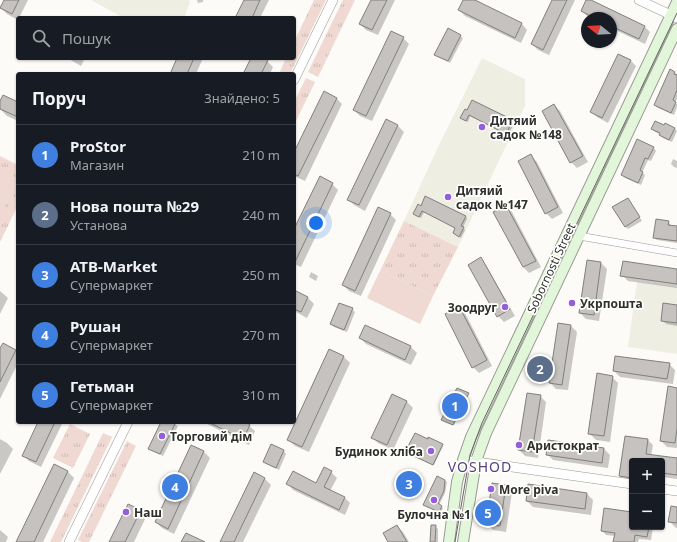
<!DOCTYPE html>
<html lang="uk">
<meta charset="utf-8">
<style>
:root{--surface:#171b24;--page:#242831;--text:#f1f3f6;--muted:#9ea1a6;--line:#363941;--accent:#925fd8}
body{margin:0;font-family:"Noto Sans",sans-serif;background:var(--page);color:var(--text)}
.controls{position:absolute;right:12px;bottom:12px;display:grid;overflow:hidden;border-radius:4px;box-shadow:0 1px 3px #0004}
.controls button{width:36px;height:36px;display:grid;place-items:center;padding:0;border:0;border-bottom:1px solid var(--line);background:var(--surface);color:var(--text);font:20px sans-serif}
.compass{position:absolute;left:581px;top:12px;width:36px;height:36px;border-radius:50%;background:var(--surface);box-shadow:0 1px 3px #0004;rotate:288deg}
.you{position:absolute;left:316px;top:223px;width:14px;height:14px;margin:-10px;border:3px solid #fff;border-radius:50%;background:#1a73e8;box-shadow:0 0 0 6px #1a73e833}
.badge{display:grid;place-items:center;width:26px;height:26px;border-radius:50%;background:var(--accent);color:#fff;font-size:13px;font-weight:700}
.pin{position:absolute;translate:-50% -50%;border:2px solid #fff;box-shadow:0 1px 4px #0006}
.list{margin:0;padding:0;list-style:none}
h2{display:flex;justify-content:space-between;align-items:center;height:52px;margin:0;padding:0 16px;font-size:17px}
h2 small{font-size:13px;font-weight:400;color:var(--muted)}
.list li{display:grid;grid-template-columns:26px 1fr auto;gap:12px;align-items:center;box-sizing:border-box;height:60px;padding:0 16px;border-top:1px solid var(--line)}
.list b{display:block;font-size:15px;white-space:nowrap}
.list p{margin:0;font-size:13px;white-space:nowrap;color:var(--muted)}
.list em{font-size:13px;font-style:normal;color:var(--muted)}
.icon{flex:none;width:22px;height:22px;fill:none;stroke:currentColor;stroke-width:2;stroke-linecap:round;stroke-linejoin:round}
.map{position:relative;flex:none;width:677px;height:542px;overflow:hidden}
.search{position:absolute;background:var(--surface);box-shadow:0 1px 3px #0004;left:16px;top:16px;width:280px;height:44px;display:flex;align-items:center;gap:10px;box-sizing:border-box;padding:0 14px;border-radius:4px;color:var(--muted);font-size:15px}
.panel{position:absolute;background:var(--surface);box-shadow:0 1px 3px #0004;left:16px;top:72px;width:280px;height:352px;border-radius:4px}
.map>svg:first-child{display:block}
.built{fill:#efeee3}
.grass{fill:url(#grass-tufts)}
.garden{fill:#efd9d2}
.shadow{fill:#0003}
.building{fill:#c5c2bf;stroke:#827f7d}
.lines{fill:none;stroke-linecap:round;stroke-linejoin:round}
.minor-casing{stroke:#999995;stroke-width:8}
.tertiary-casing{stroke:#999995;stroke-width:10}
.secondary-casing{stroke:#999995;stroke-width:12}
.minor{stroke:#fff;stroke-width:7}
.tertiary{stroke:#fff;stroke-width:9}
.secondary{stroke:#e2f7da;stroke-width:10}
.tram{stroke:#656462;stroke-width:1}
.poi-dot{fill:#925fd8;stroke:#fffffe;stroke-width:1.5}
.labels{text-anchor:middle;dominant-baseline:central;stroke-width:3.5;stroke-linejoin:round;paint-order:stroke}
.poi-label{font-size:12px;font-weight:bold;fill:#2f2f2d;stroke:#fffffe;text-anchor:start}
.street-label{font-size:12px;fill:#2f2f2d;stroke:#fffffe}
.quarter-label{font-size:14px;letter-spacing:1px;fill:#57407c;stroke:#fffffe}
</style>
<div class="map">
<svg width="677" height="542" viewBox="0 0 677 542">
<defs>
<pattern id="grass-tufts" width="24" height="20" patternUnits="userSpaceOnUse"><rect width="24" height="20" fill="#efd9d2"/><path d="M3 7l-1-3M5 7V3M7 7l1-3M15 17l-1-3M17 17v-4M19 17l1-3" fill="none" stroke="#cdbbb5"/></pattern>
</defs>
<rect width="100%" height="100%" fill="#fcfbf7"/>
<g class="built">
<path d="M91,0H189L190,2L184,18H124Z"/>
<path d="M482,58L525,79V106L458,247L404,221L438,147Z"/>
<path d="M637,282L677,287V354L628,347Z"/>
</g>
<g class="grass">
<path d="M314,0H326L290,74H279L286,58H294V42Z"/>
<path d="M343,0H355L318,77L308,72Z"/>
<path d="M306,78L315,82L294,125V102Z"/>
<path d="M0,156L18,165V205L0,242Z"/>
<path d="M404,221L458,247L433,296L380,271Z"/>
<path d="M70,424L90,434L73,468L53,458Z"/>
<path d="M103,433L112,437L61,542H50Z"/>
<path d="M127,441L136,446L89,542H82L78,540Z"/>
</g>
<g class="garden">
<path d="M0,175C16,187 7,202 0,216Z"/>
<path d="M380,271L433,296L420,324L367,298Z"/>
</g>
<g class="shadow">
<path d="M5,0H28L18,20L7,14L1,8Z"/>
<path d="M197,0H203V2L198,3Z"/>
<path d="M245,0H269L260,18H236Z"/>
<path d="M372,0H395L378,35L366,30L360,24Z"/>
<path d="M464,0H473L522,24L527,30L521,43L465,16L459,10Z"/>
<path d="M553,0H575L549,55L538,50L532,44Z"/>
<path d="M587,0H589L644,26L650,32L645,44L611,28V18H590L588,17L582,11Z"/>
<path d="M460,36L463,38L450,63L438,57L436,55Z"/>
<path d="M403,38L409,44L372,121L360,116L354,110Z"/>
<path d="M67,58H85L81,66Z"/>
<path d="M178,58H203L196,74H171Z"/>
<path d="M252,58H261L267,61L273,67L270,74H244Z"/>
<path d="M630,60L636,66L608,123L597,117L591,111Z"/>
<path d="M670,71L677,74V99L675,103L677,104V107L674,115L658,108L655,105Z"/>
<path d="M336,98L342,104L305,181L294,176V154Z"/>
<path d="M0,103H18V121L7,116L0,109Z"/>
<path d="M554,105L560,111L588,162L577,168L571,162Z"/>
<path d="M465,110L512,121L514,123L510,132L512,134L508,142L502,139L503,132L470,116L468,122L463,120L461,118Z"/>
<path d="M398,126L404,132L365,211L354,205L348,199Z"/>
<path d="M665,126L674,128L677,131L672,142L663,138L660,135V134L655,132L652,129Z"/>
<path d="M654,148L656,151L651,161L648,160L642,173L645,175L641,185L625,178L622,175Z"/>
<path d="M531,156L537,162L563,213L552,219L546,213Z"/>
<path d="M673,159L677,161V168L674,167L671,164Z"/>
<path d="M332,184L338,190L301,267L294,264V231Z"/>
<path d="M426,197L466,217L467,219L463,227L465,230L461,238L454,233L456,228L424,212L421,218L416,216Z"/>
<path d="M630,202L642,221L628,229L625,226Z"/>
<path d="M506,206L512,212L541,267L529,273L523,267Z"/>
<path d="M390,214L396,220L361,296L349,291L343,285Z"/>
<path d="M668,222L671,225V226L677,227V243L657,240L654,238Z"/>
<path d="M480,259L486,265L515,316L504,322L498,316Z"/>
<path d="M601,263L607,269L599,321L586,319L580,313Z"/>
<path d="M677,270V288L628,281L622,275Z"/>
<path d="M311,272L318,276L316,281L309,277Z"/>
<path d="M0,291L8,298L0,314Z"/>
<path d="M294,291L308,298L314,304L307,318L294,311Z"/>
<path d="M677,306V326L666,324L662,320Z"/>
<path d="M459,307L465,313L492,366L479,373L473,367Z"/>
<path d="M352,309L355,312L347,332L334,327L331,324Z"/>
<path d="M366,326L411,347L417,353L411,365L366,344L360,338Z"/>
<path d="M571,326L577,332L568,390L556,389L550,383Z"/>
<path d="M16,350L18,353V363L0,399V351Z"/>
<path d="M330,350L344,357L350,363L309,452L295,446L289,440Z"/>
<path d="M669,364L675,370L673,384L620,377L614,371Z"/>
<path d="M612,377L618,383L610,442L596,440L590,434Z"/>
<path d="M677,389V448L667,447L661,441Z"/>
<path d="M468,394L454,425L443,420Z"/>
<path d="M392,395L407,402L413,408L393,450L378,443L372,437Z"/>
<path d="M540,396L546,402L538,458L525,456L519,450Z"/>
<path d="M39,422H63L41,467L29,461L23,455Z"/>
<path d="M162,422H172L178,426L163,456L152,451L150,449Z"/>
<path d="M203,422H242L249,426L255,431L249,445Z"/>
<path d="M0,439L7,443L13,449L0,474Z"/>
<path d="M648,440L653,445L651,456L677,459V479L662,477V461H632V482L625,481L620,476Z"/>
<path d="M549,441L604,449L610,455L608,468L553,460L547,454Z"/>
<path d="M271,445L284,451L286,454L279,470L267,464L264,462Z"/>
<path d="M442,445L443,446L434,465L407,453Z"/>
<path d="M192,446L204,452L210,458L174,534L162,528L156,522Z"/>
<path d="M54,466L68,472L74,478L43,542H17Z"/>
<path d="M331,472L337,478L330,491L345,498L350,503L345,515L293,490L288,484H316Z"/>
<path d="M254,474L265,479L271,485L243,542H221Z"/>
<path d="M445,481L447,482L445,493L439,505L443,508L441,513L426,506Z"/>
<path d="M506,486L512,492L506,532L493,530L487,524Z"/>
<path d="M587,494L593,500L591,515L533,507L527,501Z"/>
<path d="M677,508V528H676L670,522Z"/>
<path d="M140,511L146,517L134,542H110Z"/>
<path d="M632,513V527H653L651,540L639,539L638,542H615V536L606,535L602,531Z"/>
<path d="M397,526L403,532L409,542H389Z"/>
<path d="M435,526L438,529V542H431Z"/>
<path d="M0,530L8,537L6,542H0Z"/>
</g>
<g class="building">
<path d="M4,0H19L12,14L0,8Z"/>
<path d="M244,0H260L252,18H235Z"/>
<path d="M371,0H387L372,30L359,24Z"/>
<path d="M463,0H475L522,23L515,38L458,10Z"/>
<path d="M552,0H567L543,50L531,44Z"/>
<path d="M586,0H591L645,26L639,39L611,26V18H595L581,11Z"/>
<path d="M448,28L461,35L448,61L434,55Z"/>
<path d="M391,31L404,37L366,116L353,110Z"/>
<path d="M618,54L631,60L602,118L590,112Z"/>
<path d="M177,58H194L187,74H170Z"/>
<path d="M251,58H263L268,60L261,74H243Z"/>
<path d="M670,69L675,72L674,74L677,75V90L673,100L676,102L671,113L654,105Z"/>
<path d="M324,91L337,98L298,176L294,174V152Z"/>
<path d="M3,95L18,102V117L0,109V101Z"/>
<path d="M472,100L513,120L508,130L511,131L506,141L499,138L502,132L469,115L466,121L460,118L465,109L467,110Z"/>
<path d="M554,104L583,156L570,163L542,111Z"/>
<path d="M386,119L398,125L359,205L347,200Z"/>
<path d="M655,121L664,125L665,123L675,128L669,140L659,135L660,133L651,129Z"/>
<path d="M637,139L654,147L648,159L645,158L640,170L643,172L638,183L621,175Z"/>
<path d="M531,154L558,207L545,214L518,161Z"/>
<path d="M320,176L333,183L294,264V229Z"/>
<path d="M425,196L466,216L461,226L464,227L459,237L453,233L455,228L422,211L419,217L413,214L418,204L421,206Z"/>
<path d="M628,198L640,217L625,227L612,207Z"/>
<path d="M506,205L536,261L523,267L493,212Z"/>
<path d="M378,207L391,213L355,291L342,285Z"/>
<path d="M656,219L669,221L668,225L677,226V241L653,238Z"/>
<path d="M481,257L510,309L497,317L468,265Z"/>
<path d="M587,260L601,262L594,315L579,313Z"/>
<path d="M623,261L677,269V284L620,276Z"/>
<path d="M294,290L308,297L301,312L294,309Z"/>
<path d="M339,303L353,308L344,330L330,324Z"/>
<path d="M663,303L677,305V323L661,321Z"/>
<path d="M459,306L487,360L472,368L445,314Z"/>
<path d="M558,323L571,325L562,385L549,383Z"/>
<path d="M365,325L411,346L405,360L359,338Z"/>
<path d="M3,343L16,350L0,382V348Z"/>
<path d="M329,349L344,356L302,447L287,440Z"/>
<path d="M615,356L670,363L667,379L613,371Z"/>
<path d="M597,373L613,376L604,436L588,434Z"/>
<path d="M668,386L677,388V428L675,443L660,441Z"/>
<path d="M457,388L469,393L453,425L441,420Z"/>
<path d="M527,393L541,395L532,452L518,450Z"/>
<path d="M392,394L407,401L387,445L371,438Z"/>
<path d="M38,422H55L36,462L22,456Z"/>
<path d="M161,422H176L160,454L148,449Z"/>
<path d="M208,422H245L250,425L243,439Z"/>
<path d="M415,433L428,439V437L443,444L433,465L405,452Z"/>
<path d="M625,436L648,439L646,454L677,458V475L662,473V461H632V478L619,476Z"/>
<path d="M548,440L604,448L602,463L546,455Z"/>
<path d="M271,444L284,450L276,468L263,462Z"/>
<path d="M191,445L204,451L168,529L155,522Z"/>
<path d="M54,464L68,471L34,542H16Z"/>
<path d="M324,467L332,471L324,487L345,497L339,510L286,484L293,471L316,483Z"/>
<path d="M254,472L265,478L234,542H220Z"/>
<path d="M437,476L445,480L444,491L438,503L442,506L439,512L423,505Z"/>
<path d="M492,483L506,485L500,526L486,524Z"/>
<path d="M528,484L587,493L585,509L526,501Z"/>
<path d="M128,504L141,510L125,542H109Z"/>
<path d="M671,506L677,507V523L668,522Z"/>
<path d="M604,508L632,512V527H649L647,537L635,535L634,542H613L615,533L601,531Z"/>
<path d="M397,525L407,542H388L383,533Z"/>
<path d="M431,525H436L435,542H430Z"/>
<path d="M186,533L205,542H181Z"/>
</g>
<g class="lines">
<defs>
<path id="minor" d="M579,236L677,253"/>
<g id="tertiary">
<path d="M639,0L677,18"/>
<path d="M294,80L333,0"/>
<path d="M463,460L632,484"/>
<path d="M662,489L677,491"/>
<path d="M69,542L128,422"/>
</g>
<g id="secondary">
<path d="M449,542L457,482L463,460L471,437L677,2"/>
<path d="M463,542L476,461L486,433L677,29"/>
</g>
</defs>
<use href="#minor" class="minor-casing"/>
<use href="#tertiary" class="tertiary-casing"/>
<use href="#secondary" class="secondary-casing"/>
<use href="#minor" class="minor"/>
<use href="#tertiary" class="tertiary"/>
<use href="#secondary" class="secondary"/>
<path class="tram" d="M455,542L468,466L470,455L482,423L677,13"/>
</g>
<g class="poi-dot">
<circle cx="482" cy="127" r="4"/>
<circle cx="448" cy="197" r="4"/>
<circle cx="572" cy="303" r="4"/>
<circle cx="505" cy="307" r="4"/>
<circle cx="162" cy="436" r="4"/>
<circle cx="519" cy="445" r="4"/>
<circle cx="431" cy="451" r="4"/>
<circle cx="491" cy="489" r="4"/>
<circle cx="434" cy="500" r="4"/>
<circle cx="126" cy="512" r="4"/>
</g>
<g class="labels">
<g class="poi-label">
<text x="490" y="120">Дитяий<tspan x="490" dy="14">садок №148</tspan></text>
<text x="456" y="190">Дитяий<tspan x="456" dy="14">садок №147</tspan></text>
<text x="580" y="303">Укрпошта</text>
<text x="497" y="307" text-anchor="end">Зоодруг</text>
<text x="170" y="436">Торговий дім</text>
<text x="527" y="445">Аристократ</text>
<text x="423" y="451" text-anchor="end">Будинок хліба</text>
<text x="499" y="489">More piva</text>
<text x="134" y="512">Наш</text>
<text x="434" y="514" text-anchor="middle">Булочна №1</text>
</g>
<g class="street-label">
<text transform="translate(551 268) rotate(-65)">Sobornosti Street</text>
</g>
<g class="quarter-label">
<text x="480" y="466">VOSHOD</text>
</g>
</g>
</svg>
<div class="controls">
<button>+</button>
<button>−</button>
</div>
<svg class="compass" viewBox="-18 -18 36 36"><path d="M0-13l5 13h-10z" fill="#e53935"/><path d="M0 13l5-13h-10z" fill="#9ea1a6"/></svg>
<div class="you"></div>
<div class="pin badge" style="left:455px;top:406px;background:#3f7fe0">1</div>
<div class="pin badge" style="left:540px;top:369px;background:#5c6f8a">2</div>
<div class="pin badge" style="left:409px;top:484px;background:#3f7fe0">3</div>
<div class="pin badge" style="left:175px;top:487px;background:#3f7fe0">4</div>
<div class="pin badge" style="left:488px;top:513px;background:#3f7fe0">5</div>
<div class="search"><svg class="icon" aria-label="search" viewBox="0 0 24 24"><circle cx="10" cy="10" r="6"/><path d="M15 15l6 6"/></svg>Пошук</div>
<section class="panel">
<h2>Поруч<small>Знайдено: 5</small></h2>
<ul class="list">
<li><span class="badge" style="background:#3f7fe0">1</span><div><b>ProStor</b><p>Магазин</p></div><em>210 m</em></li>
<li><span class="badge" style="background:#5c6f8a">2</span><div><b>Нова пошта №29</b><p>Установа</p></div><em>240 m</em></li>
<li><span class="badge" style="background:#3f7fe0">3</span><div><b>ATB-Market</b><p>Супермаркет</p></div><em>250 m</em></li>
<li><span class="badge" style="background:#3f7fe0">4</span><div><b>Рушан</b><p>Супермаркет</p></div><em>270 m</em></li>
<li><span class="badge" style="background:#3f7fe0">5</span><div><b>Гетьман</b><p>Супермаркет</p></div><em>310 m</em></li>
</ul>
</section>
</div>
